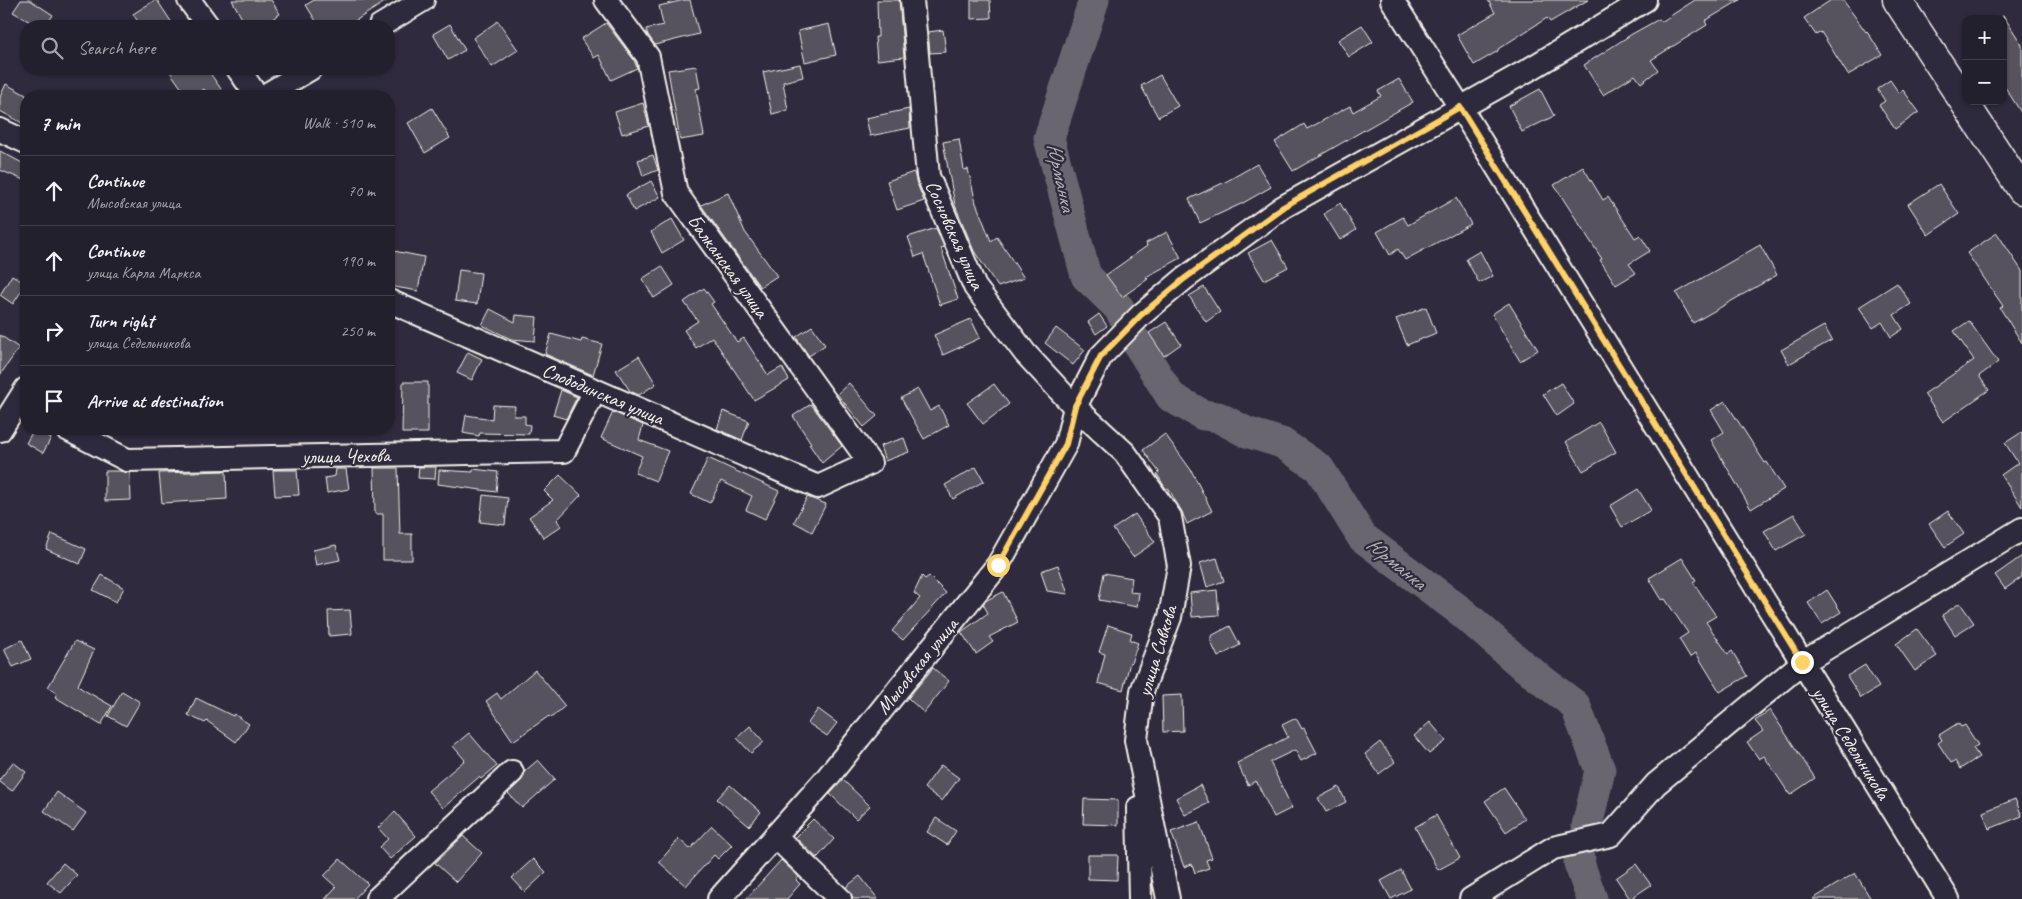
<!DOCTYPE html>
<meta charset="utf-8">
<style>
:root{--surface:#23202e;--page:#2f2d3a;--text:#f1f3f6;--muted:#a3a3aa;--line:#403e4a}
body{margin:0;font-family:Caveat,sans-serif;background:var(--page);color:var(--text)}
.controls{position:absolute;right:15px;top:15px;display:grid;overflow:hidden;border-radius:10px;box-shadow:0 1px 4px #0004}
.controls button{width:45px;height:45px;display:grid;place-items:center;padding:0;border:0;border-bottom:1px solid var(--line);background:var(--surface);color:var(--text);font:25px sans-serif}
.stop{position:absolute;width:15px;height:15px;margin:-11px;border:4px solid #ffd166;border-radius:50%;background:#fff}
.stop.end{background:#ffd166;border-color:#fff;box-shadow:0 1px 5px #0008}
.list{margin:0;padding:0;list-style:none}
h2{display:flex;justify-content:space-between;align-items:center;height:65px;margin:0;padding:0 20px;font-size:21px}
h2 small{font-size:16px;font-weight:400;color:var(--muted)}
.list li{display:grid;grid-template-columns:32px 1fr auto;gap:15px;align-items:center;box-sizing:border-box;height:70px;padding:0 20px;border-top:1px solid var(--line)}
.list b{display:block;font-size:19px;white-space:nowrap}
.list p{margin:0;font-size:16px;white-space:nowrap;color:var(--muted)}
.list em{font-size:16px;font-style:normal;color:var(--muted)}
.icon{flex:none;width:28px;height:28px;fill:none;stroke:currentColor;stroke-width:2;stroke-linecap:round;stroke-linejoin:round}
.map{position:relative;flex:none;width:2022px;height:899px;overflow:hidden}
.search{position:absolute;background:var(--surface);box-shadow:0 1px 4px #0004;left:20px;top:20px;width:375px;height:55px;display:flex;align-items:center;gap:12px;box-sizing:border-box;padding:0 18px;border-radius:20px;color:var(--muted);font-size:19px}
.panel{position:absolute;background:var(--surface);box-shadow:0 1px 4px #0004;left:20px;top:90px;width:375px;height:345px;border-radius:20px}
.map>svg:first-child{display:block}
.lines{fill:none;stroke-linecap:round;stroke-linejoin:round}
.river{stroke:#6a6670;stroke-width:31}
.building{fill:#56525f;stroke:#f4f1e8}
.minor-casing{stroke:#f4f1e8;stroke-width:26}
.major-casing{stroke:#f4f1e8;stroke-width:31}
.minor{stroke:#2f2a3d;stroke-width:22}
.major{stroke:#2f2a3d;stroke-width:28}
.route{stroke:#ffd166;stroke-width:6}
.labels{text-anchor:middle;dominant-baseline:central;stroke-width:4.5;stroke-linejoin:round;paint-order:stroke}
.street-label{font-size:20px;fill:#f4f1e8;stroke:#2f2a3d}
.water-label{font-size:21px;font-style:italic;fill:#b6b2b2;stroke:#2f2a3d}
</style>
<div class="map">
<svg width="2022" height="899" viewBox="0 0 2022 899">
<rect width="100%" height="100%" fill="#2f2a3d"/>
<filter id="ink" filterUnits="userSpaceOnUse"><feTurbulence type="fractalNoise" baseFrequency=".02" numOctaves="2"/><feDisplacementMap in="SourceGraphic" scale="10" xChannelSelector="R" yChannelSelector="G"/><feConvolveMatrix kernelMatrix="1 2 1 2 8 2 1 2 1" color-interpolation-filters="sRGB"/></filter>
<g filter="url(#ink)">
<g class="lines">
<g class="river">
<path d="M1094,0L1049,138L1086,276L1119,308L1122,314"/>
<path d="M1136,341L1171,397L1203,415L1218,417L1246,432L1282,443L1319,468L1362,537L1463,613L1521,664L1575,705L1600,770L1587,826"/>
<path d="M1580,857L1579,863L1592,899"/>
</g>
</g>
<g class="building">
<path d="M21,0H30L53,15L46,26H37L13,12Z"/>
<path d="M155,0H157L174,26H141L133,14Z"/>
<path d="M232,0H271L280,14L261,26H246Z"/>
<path d="M314,0H388L347,26H319L306,5Z"/>
<path d="M684,0H690L699,34L655,45L648,35L646,29L663,25L659,6Z"/>
<path d="M877,0H899L904,57L877,60L875,37H878Z"/>
<path d="M971,0H990L991,18L971,19Z"/>
<path d="M1488,0H1588L1550,22L1547,18L1498,49V51L1474,65L1457,35L1495,13Z"/>
<path d="M1695,0H1740L1705,21L1707,25L1651,60L1658,70L1641,83L1635,75L1603,95L1584,65L1632,34L1659,19L1661,22Z"/>
<path d="M1831,0H1843L1866,32L1867,31L1882,55L1848,75L1821,32L1816,35L1804,18Z"/>
<path d="M2003,15L2022,45V114L2003,84Z"/>
<path d="M498,21L518,50L492,67L473,38Z"/>
<path d="M606,23L634,60L637,68L611,80L599,55L594,58L581,39Z"/>
<path d="M450,24L465,50L448,60L433,34Z"/>
<path d="M829,24L836,55L805,62L798,31Z"/>
<path d="M1362,25L1373,42L1349,57L1338,40Z"/>
<path d="M943,30L946,52L930,53L928,32Z"/>
<path d="M800,64L803,77L783,82L788,110L772,114L763,72Z"/>
<path d="M696,66L700,88L696,89L704,136L680,140L668,70Z"/>
<path d="M168,69H207L226,96H208L204,89L193,96H187Z"/>
<path d="M1160,75L1178,106L1158,117L1141,86Z"/>
<path d="M1399,79L1413,102L1293,171L1275,142L1304,124L1307,129L1350,106L1353,112L1381,96L1378,91Z"/>
<path d="M1890,80L1899,93L1903,90L1919,112L1895,129L1879,105L1885,101L1877,89Z"/>
<path d="M6,84L26,95V115L22,123L0,111V97Z"/>
<path d="M1540,89L1554,116L1522,132L1509,106Z"/>
<path d="M643,103L649,126L622,134L615,112Z"/>
<path d="M432,108L450,138L425,153L408,123Z"/>
<path d="M909,109L910,128L870,136L866,118Z"/>
<path d="M959,139L964,170L968,169L976,203L991,241L997,237L1024,278L998,287L974,251L955,205L943,142Z"/>
<path d="M0,151L26,165V181L0,170Z"/>
<path d="M653,155L658,170L643,176L638,160Z"/>
<path d="M1257,164L1271,187L1243,203L1200,223L1189,199L1227,181Z"/>
<path d="M1583,167L1603,200L1608,197L1635,238L1640,235L1650,251L1629,264L1636,273L1616,285L1600,260L1602,259L1554,185Z"/>
<path d="M914,172L916,181L924,201L897,210L887,181Z"/>
<path d="M651,181L660,197L634,211L626,195Z"/>
<path d="M1939,184L1959,214L1928,235L1908,204Z"/>
<path d="M728,193L745,232L777,276L760,287L701,205Z"/>
<path d="M1456,198L1471,224L1405,260L1398,249L1390,255L1377,232L1403,217L1408,225Z"/>
<path d="M1340,203L1356,230L1340,240L1324,214Z"/>
<path d="M672,219L684,240L662,253L651,232Z"/>
<path d="M936,228L944,247L941,248L958,299L940,305L923,254L915,257L908,237Z"/>
<path d="M1167,232L1181,258L1146,277L1148,279L1122,297L1106,275L1147,246L1146,243Z"/>
<path d="M1997,233L2022,271V343L2000,308L2003,306L1967,253Z"/>
<path d="M1272,240L1288,267L1264,280L1248,253Z"/>
<path d="M1760,245L1777,275L1693,323L1676,293Z"/>
<path d="M389,250L424,257L418,291L389,286Z"/>
<path d="M1480,251L1493,276L1479,283L1466,259Z"/>
<path d="M662,266L674,285L654,298L642,279Z"/>
<path d="M459,270L481,273L477,304L455,301Z"/>
<path d="M12,275L26,284L13,304L0,295Z"/>
<path d="M1897,283L1911,304L1894,315L1903,329L1891,337L1882,322L1873,328L1859,307Z"/>
<path d="M1204,287L1220,312L1206,322L1189,296Z"/>
<path d="M704,288L714,302L711,304L737,342L744,338L768,375L782,367L789,380L754,400L712,337L696,348L684,330L698,321L684,302Z"/>
<path d="M1509,303L1538,350L1520,361L1492,314Z"/>
<path d="M1426,307L1436,333L1407,345L1396,319Z"/>
<path d="M490,309L515,322L516,315L537,317L535,341L511,339L482,325Z"/>
<path d="M1099,314L1107,326L1096,334L1088,322Z"/>
<path d="M971,319L980,338L943,355L934,335Z"/>
<path d="M1969,321L1998,362L1979,376L1989,390L1943,422L1924,394L1974,360L1954,331Z"/>
<path d="M1166,322L1181,344L1164,356L1149,333Z"/>
<path d="M812,326L825,345L809,356L796,337Z"/>
<path d="M1824,326L1832,340L1789,364L1781,350Z"/>
<path d="M1056,328L1085,350L1073,365L1045,343Z"/>
<path d="M551,334L581,342L582,339L602,344L593,375L545,354Z"/>
<path d="M0,335L19,348L0,375Z"/>
<path d="M468,352L482,359L472,380L457,373Z"/>
<path d="M639,356L656,384L639,395L630,391L616,370Z"/>
<path d="M403,382H428V433H402Z"/>
<path d="M849,383L877,416L864,427L837,394Z"/>
<path d="M1561,383L1574,404L1557,416L1543,394Z"/>
<path d="M994,384L1009,404L983,424L967,403Z"/>
<path d="M918,389L930,411L939,406L949,425L924,439L901,398Z"/>
<path d="M561,390L577,397L566,419L553,415Z"/>
<path d="M1725,401L1765,463L1767,462L1784,489L1751,509L1711,440L1724,432L1711,410Z"/>
<path d="M811,404L842,446L822,463L809,444L811,443L793,416Z"/>
<path d="M493,405L515,406L514,416H525V424L530,425L529,434L480,433L479,436L463,433L466,415L492,419Z"/>
<path d="M723,411L749,421L742,440L717,429Z"/>
<path d="M613,412L643,425L639,440L668,451L656,481L635,473L642,456L601,438Z"/>
<path d="M1599,422L1616,452L1583,471L1566,442Z"/>
<path d="M34,429L51,438L43,453L26,443Z"/>
<path d="M2022,432V507L2001,475L2018,463L2005,443Z"/>
<path d="M1165,434L1191,470L1212,511L1187,524L1181,510L1168,488L1166,489L1157,474L1159,472L1143,450Z"/>
<path d="M904,438L909,452L885,461L880,446Z"/>
<path d="M708,458L779,491L765,519L746,510L752,496L721,481L710,503L691,494Z"/>
<path d="M419,467H436L435,479L418,478Z"/>
<path d="M976,467L984,481L953,499L945,485Z"/>
<path d="M374,468H398L400,534H412V560H383V514H375Z"/>
<path d="M336,469H346L349,489L327,493L325,478L335,476Z"/>
<path d="M473,469L498,472L496,492L438,484L439,470L473,472Z"/>
<path d="M273,470H297L299,495L275,496Z"/>
<path d="M105,471H119L130,473L131,500L105,501Z"/>
<path d="M226,471L227,499L162,503L159,473Z"/>
<path d="M560,475L581,495L557,520L561,526L544,538L529,517L553,500L544,491Z"/>
<path d="M1638,489L1651,510L1622,527L1610,506Z"/>
<path d="M483,495L508,498L505,525L480,522Z"/>
<path d="M807,497L826,504L812,532L794,522Z"/>
<path d="M1948,511L1964,534L1945,547L1929,524Z"/>
<path d="M1135,514L1155,542L1133,557L1113,529Z"/>
<path d="M1794,514L1806,534L1776,551L1764,531Z"/>
<path d="M52,534L86,549L80,564L46,549Z"/>
<path d="M336,545L340,560L316,565L313,550Z"/>
<path d="M2022,556V577L2005,589L1995,575Z"/>
<path d="M1217,558L1224,581L1207,587L1200,563Z"/>
<path d="M1682,558L1696,580L1693,582L1716,616L1706,622L1728,654L1732,651L1747,676L1720,692L1696,653L1690,657L1679,639L1688,633L1665,599L1662,600L1649,578Z"/>
<path d="M1058,565L1068,594L1047,591L1041,571Z"/>
<path d="M1104,573L1132,578L1130,592L1139,593L1137,607L1099,600Z"/>
<path d="M102,575L124,588L116,602L93,590Z"/>
<path d="M922,576L925,579L929,576L946,593L903,640L892,631L920,598L914,593Z"/>
<path d="M1217,590L1219,615L1192,617L1190,593Z"/>
<path d="M1827,590L1841,612L1822,624L1808,603Z"/>
<path d="M1003,592L1018,622L989,637L993,642L976,654L961,632L988,613L983,604L987,600Z"/>
<path d="M1960,603L1974,623L1955,635L1942,615Z"/>
<path d="M350,610L352,634L329,636L328,611Z"/>
<path d="M1108,625L1132,633L1130,640L1138,643L1131,663L1130,662L1123,690L1098,683L1105,654L1099,652Z"/>
<path d="M1230,626L1240,645L1218,657L1211,642V636Z"/>
<path d="M1917,629L1937,656L1915,671L1896,644Z"/>
<path d="M22,640L31,659L13,667L4,649Z"/>
<path d="M75,641L94,650L78,685L82,689L112,706L101,725L55,697L57,693L48,687Z"/>
<path d="M1865,665L1879,687L1861,698L1847,676Z"/>
<path d="M933,668L949,681L924,713L908,698Z"/>
<path d="M535,670L565,706L551,718L549,716L513,741L486,701L497,693L501,699Z"/>
<path d="M122,691L140,702L126,726L108,716Z"/>
<path d="M1182,695L1183,731L1163,732L1162,696Z"/>
<path d="M196,698L233,716L234,714L249,724L236,742L207,721L205,723L188,715Z"/>
<path d="M818,709L837,723L827,736L808,723Z"/>
<path d="M1770,710L1815,778L1790,795L1764,756L1759,759L1747,742L1763,731L1755,721Z"/>
<path d="M1296,718L1302,729L1304,728L1317,753L1301,761L1295,750L1270,762L1292,808L1274,817L1256,781L1248,785L1237,763L1288,737L1282,725Z"/>
<path d="M1430,722L1446,741L1429,754L1414,736Z"/>
<path d="M1958,723L1961,727L1965,725L1978,745L1973,748L1979,757L1960,769L1955,761L1951,763L1938,743L1942,740L1939,735Z"/>
<path d="M750,726L764,742L751,753L737,738Z"/>
<path d="M469,733L497,766L481,779L479,777L443,808L428,791L465,760L453,746Z"/>
<path d="M1380,742L1395,762L1379,774L1365,754Z"/>
<path d="M538,760L555,779L522,808L508,793L521,781L525,771Z"/>
<path d="M13,762L26,772L12,791L0,782V779Z"/>
<path d="M941,765L959,778L942,801L924,788Z"/>
<path d="M843,780L870,806L856,819L830,794Z"/>
<path d="M730,785L761,812L749,826L717,799Z"/>
<path d="M1200,785L1209,803L1185,815L1176,798Z"/>
<path d="M1339,787L1346,802L1326,812L1318,798Z"/>
<path d="M1504,788L1525,819L1506,832L1485,801Z"/>
<path d="M57,792L86,813L73,831L44,811Z"/>
<path d="M1084,799L1118,800V825L1083,824Z"/>
<path d="M2015,799L2022,816L1989,829L1983,812Z"/>
<path d="M395,812L416,836L390,859L379,847L388,839L378,828Z"/>
<path d="M1436,815L1460,858L1438,870L1415,827Z"/>
<path d="M936,818L956,831L947,845L927,832Z"/>
<path d="M813,819L834,839L817,858L795,837Z"/>
<path d="M1199,822L1212,858L1206,860L1209,868L1195,873L1192,864L1184,867L1171,832Z"/>
<path d="M712,826L732,845L718,859L714,855L686,886L659,862L679,839L690,849Z"/>
<path d="M463,836L482,853L456,882L435,863Z"/>
<path d="M1088,855H1118L1117,880L1088,879Z"/>
<path d="M340,859L368,884L354,899H325L336,887L324,876Z"/>
<path d="M533,859L546,872L525,892L512,878Z"/>
<path d="M781,860L799,877L796,880L800,884L787,899H746Z"/>
<path d="M63,863L77,875L61,893L47,882Z"/>
<path d="M1636,864L1651,885L1630,899L1616,878Z"/>
<path d="M1401,870L1411,889L1391,899L1381,881Z"/>
<path d="M1855,873L1871,899H1813Z"/>
<path d="M860,876L878,899H854L846,887Z"/>
</g>
<g class="lines">
<defs>
<g id="minor">
<path d="M189,0L208,26"/>
<path d="M912,0L928,176L975,287L1025,353L1075,407L1125,453L1170,517L1179,566L1170,617L1142,691L1136,740L1168,899"/>
<path d="M1392,0L1460,107L1948,899"/>
<path d="M380,26L423,0"/>
<path d="M238,69L257,96"/>
<path d="M264,96L310,69"/>
<path d="M0,130L26,142"/>
<path d="M389,301L818,487L870,463L676,193L648,57L606,0"/>
<path d="M67,429L127,460L564,451L595,391"/>
<path d="M0,430L26,389"/>
<path d="M1138,808L1140,899"/>
<path d="M775,836L840,899"/>
<path d="M377,899L512,772"/>
<path d="M719,899L827,778L998,565L1066,444L1075,407L1101,356L1141,315L1184,279L1283,207L1530,69L1645,0"/>
<path d="M1471,899L1553,848L1611,835L1656,784L1802,663L2022,529"/>
</g>
<path id="major" d="M1897,0L2022,190"/>
</defs>
<use href="#minor" class="minor-casing"/>
<use href="#major" class="major-casing"/>
<use href="#minor" class="minor"/>
<use href="#major" class="major"/>
</g>
</g>
<g class="lines" filter="url(#ink)">
<path class="route" d="M998,565L1066,444L1075,406L1101,356L1141,315L1184,279L1283,207L1460,107L1802,662"/>
</g>
<g class="labels">
<g class="street-label">
<text transform="translate(955 235) rotate(66)">Сосновская улица</text>
<text transform="translate(728 266) rotate(54)">Балканская улица</text>
<text transform="translate(603 394) rotate(23)">Слободинская улица</text>
<text transform="translate(346 456) rotate(-1)">улица Чехова</text>
<text transform="translate(1157 651) rotate(-73)">улица Сивкова</text>
<text transform="translate(917 666) rotate(-51)">Мысовская улица</text>
<text transform="translate(1851 743) rotate(58)">улица Седельникова</text>
</g>
<g class="water-label">
<text transform="translate(1061 177) rotate(77)">Юрманка</text>
<text transform="translate(1396 563) rotate(39)">Юрманка</text>
</g>
</g>
</svg>
<div class="controls">
<button>+</button>
<button>−</button>
</div>
<div class="stop" style="left:998px;top:565px"></div>
<div class="stop end" style="left:1802px;top:662px"></div>
<div class="search"><svg class="icon" aria-label="search" viewBox="0 0 24 24"><circle cx="10" cy="10" r="6"/><path d="M15 15l6 6"/></svg>Search here</div>
<section class="panel">
<h2>7 min<small>Walk · 510 m</small></h2>
<ul class="list">
<li><svg class="icon" aria-label="ahead" viewBox="0 0 24 24"><path d="M12 20V5M6 11l6-6 6 6"/></svg><div><b>Continue</b><p>Мысовская улица</p></div><em>70 m</em></li>
<li><svg class="icon" aria-label="ahead" viewBox="0 0 24 24"><path d="M12 20V5M6 11l6-6 6 6"/></svg><div><b>Continue</b><p>улица Карла Маркса</p></div><em>190 m</em></li>
<li><svg class="icon" aria-label="right" viewBox="0 0 24 24"><path d="M7 20v-9h11M14 6l5 5-5 5"/></svg><div><b>Turn right</b><p>улица Седельникова</p></div><em>250 m</em></li>
<li><svg class="icon" aria-label="arrive" viewBox="0 0 24 24"><path d="M6 21V4h12l-3 4 3 4H6"/></svg><div><b>Arrive at destination</b></div></li>
</ul>
</section>
</div>
